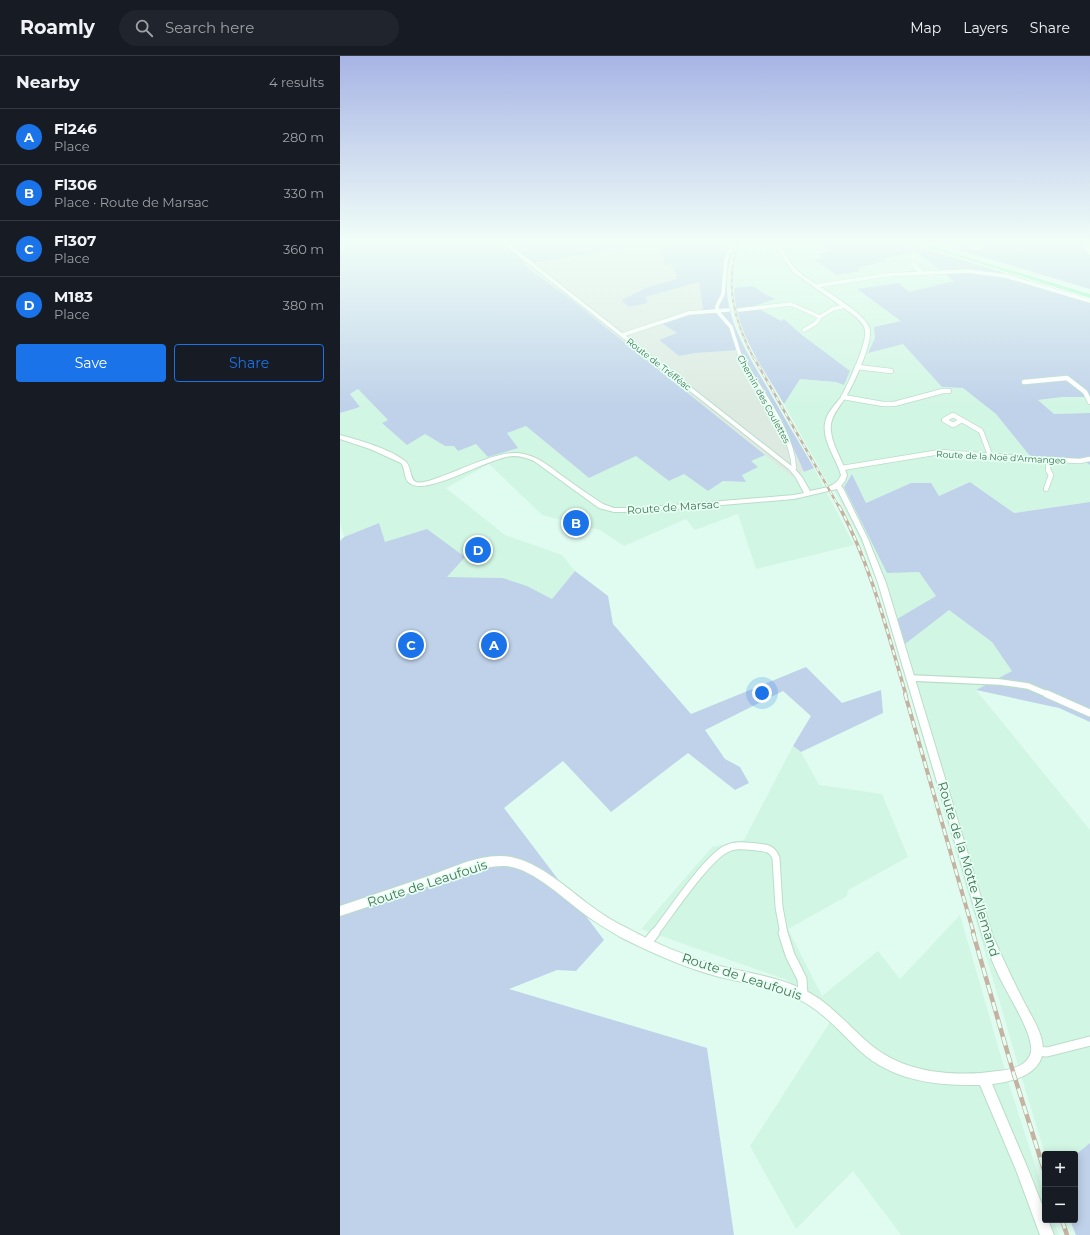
<!DOCTYPE html>
<meta charset="utf-8">
<style>
:root{--surface:#171b24;--page:#20242c;--text:#f1f3f6;--muted:#9ea1a6;--line:#363941;--accent:#1a73e8}
body{margin:0;font-family:Montserrat,sans-serif;background:var(--page);color:var(--text)}
.controls{position:absolute;right:12px;bottom:12px;display:grid;overflow:hidden;border-radius:4px;box-shadow:0 2px 10px #0003}
.controls button{width:36px;height:36px;display:grid;place-items:center;padding:0;border:0;border-bottom:1px solid var(--line);background:var(--surface);color:var(--text);font:20px sans-serif}
.you{position:absolute;left:422px;top:637px;width:14px;height:14px;margin:-10px;border:3px solid #fff;border-radius:50%;background:#1a73e8;box-shadow:0 0 0 6px #1a73e833}
.badge{display:grid;place-items:center;width:26px;height:26px;border-radius:50%;background:var(--accent);color:#fff;font-size:13px;font-weight:700}
.pin{position:absolute;translate:-50% -50%;border:2px solid #fff;box-shadow:0 1px 4px #0006}
.list{margin:0;padding:0;list-style:none}
h2{display:flex;justify-content:space-between;align-items:center;height:52px;margin:0;padding:0 16px;font-size:17px}
h2 small{font-size:13px;font-weight:400;color:var(--muted)}
.list li{display:grid;grid-template-columns:26px 1fr auto;gap:12px;align-items:center;box-sizing:border-box;height:56px;padding:0 16px;border-top:1px solid var(--line)}
.list b{display:block;font-size:15px;white-space:nowrap}
.list p{margin:0;font-size:13px;white-space:nowrap;color:var(--muted)}
.list em{font-size:13px;font-style:normal;color:var(--muted)}
.actions{display:flex;gap:8px;padding:12px 16px}
.actions a{flex:1;padding:9px 0;border:1px solid var(--accent);border-radius:4px;text-align:center;font-size:14px;color:var(--accent)}
.actions .main{background:var(--accent);color:#fff}
.icon{flex:none;width:22px;height:22px;fill:none;stroke:currentColor;stroke-width:2;stroke-linecap:round;stroke-linejoin:round}
.map{position:relative;flex:none;width:750px;height:1179px;overflow:hidden}
header{display:flex;align-items:center;gap:24px;box-sizing:border-box;height:56px;padding:0 20px;background:var(--surface);border-bottom:1px solid var(--line)}
header strong{font-size:19px}
nav{display:flex;gap:22px;margin-inline-start:auto;font-size:14px}
.search{width:280px;height:36px;background:var(--page);display:flex;align-items:center;gap:10px;box-sizing:border-box;padding:0 14px;border-radius:22px;color:var(--muted);font-size:15px}
main{display:flex}
aside{flex:1;background:var(--surface)}
.map>svg:first-child{display:block}
.residential{fill:#d2f6e4}
.industrial{fill:#dceae2}
.green{fill:#bfd2e9}
.building{fill:#b8f1cc}
.lines{fill:none;stroke-linecap:round;stroke-linejoin:round}
.minor-far4-casing{stroke:#baddc9;stroke-width:4.5}
.minor-far3-casing{stroke:#baddc9;stroke-width:6}
.minor-far2-casing{stroke:#baddc9;stroke-width:8}
.minor-far1-casing{stroke:#baddc9;stroke-width:9}
.minor-casing{stroke:#baddc9;stroke-width:11}
.tertiary-casing{stroke:#baddc9;stroke-width:2}
.trunk-casing{stroke:#fff;stroke-width:2}
.minor-far4{stroke:#fff;stroke-width:3.5}
.minor-far3{stroke:#fff;stroke-width:4.5}
.minor-far2{stroke:#fff;stroke-width:5.5}
.minor-far1{stroke:#fff;stroke-width:7}
.minor{stroke:#fff;stroke-width:9}
.tertiary{fill:#fff;fill-rule:evenodd}
.trunk{fill:#97f9be;fill-rule:evenodd}
.rail-far4-casing{stroke:#c5b2a0;stroke-width:2}
.rail-far3-casing{stroke:#c5b2a0;stroke-width:2.5}
.rail-far2-casing{stroke:#c5b2a0;stroke-width:3.5}
.rail-far1-casing{stroke:#c5b2a0;stroke-width:4}
.rail-casing{stroke:#c5b2a0;stroke-width:4.5}
.rail-far4{stroke:#e6fff4;stroke-width:1;stroke-dasharray:3.5;stroke-linecap:butt}
.rail-far3{stroke:#e6fff4;stroke-width:1.5;stroke-dasharray:4.5;stroke-linecap:butt}
.rail-far2{stroke:#e6fff4;stroke-width:2;stroke-dasharray:5.5;stroke-linecap:butt}
.rail-far1{stroke:#e6fff4;stroke-width:2.5;stroke-dasharray:7;stroke-linecap:butt}
.rail{stroke:#e6fff4;stroke-width:3;stroke-dasharray:9;stroke-linecap:butt}
.labels{text-anchor:middle;dominant-baseline:central;stroke-width:3.5;stroke-linejoin:round;paint-order:stroke}
.far-street-label{font-size:9px;fill:#487355;stroke:#e6fff4}
.street-label{font-size:11px;fill:#487355;stroke:#e6fff4}
.near-street-label{font-size:13px;fill:#487355;stroke:#e6fff4}
</style>
<header>
<strong>Roamly</strong>
<div class="search"><svg class="icon" aria-label="search" viewBox="0 0 24 24"><circle cx="10" cy="10" r="6"/><path d="M15 15l6 6"/></svg>Search here</div>
<nav><a>Map</a><a>Layers</a><a>Share</a></nav>
</header>
<main>
<aside>
<h2>Nearby<small>4 results</small></h2>
<ul class="list">
<li><span class="badge">A</span><div><b>Fl246</b><p>Place</p></div><em>280 m</em></li>
<li><span class="badge">B</span><div><b>Fl306</b><p>Place · Route de Marsac</p></div><em>330 m</em></li>
<li><span class="badge">C</span><div><b>Fl307</b><p>Place</p></div><em>360 m</em></li>
<li><span class="badge">D</span><div><b>M183</b><p>Place</p></div><em>380 m</em></li>
</ul>
<div class="actions"><a class="main">Save</a><a>Share</a></div>
</aside>
<div class="map">
<svg width="750" height="1179" viewBox="0 0 750 1179">
<rect width="100%" height="100%" fill="#e0fcf0"/>
<g class="residential">
<path d="M402,185H474L472,186L490,195L479,199L484,202L474,204L520,215L518,212L546,205L545,202L576,196L615,225L568,236L517,234L562,265L563,288L602,331L623,332L656,358L694,405L746,406L750,409V446L674,457L630,426L599,440L571,427L526,447L512,418L504,431L579,516L596,540L557,563L565,587L609,554L652,586L673,615L636,634L750,774V1087L735,1099L705,1098L683,1026L537,527L519,482L494,434L490,431L444,348L460,323L496,326L504,329L462,279L444,263L441,265L413,249L434,242L423,237L413,230L394,232V220L396,203Z"/>
<path d="M18,333L48,364L43,367L85,378L105,390L136,388L178,392L167,377L186,370L249,422L296,400L329,425L344,418L368,435L383,425L405,426L402,419L410,405L425,399L452,421L474,412L514,489L416,513L398,458L355,474L346,463L284,490L260,474L202,459L149,408L106,432L165,479L222,499L235,515L212,543L187,530L163,522L106,521L44,486L38,467L4,481L0,467V357L20,351L10,338Z"/>
<path d="M722,341H750V357L714,358L697,344Z"/>
<path d="M453,690L461,696L479,729L542,738L568,801L508,834L507,840L448,873L482,940L538,895L560,923L620,859L669,1028L705,1140V1164H713L719,1179H561L513,1115L456,1173L410,1090L490,966L447,924L301,873L372,791L404,784Z"/>
</g>
<path class="industrial" d="M316,186L322,195L324,209L332,208L337,223L308,231L281,244L306,241L359,226L363,253L331,260L318,265L338,277L319,284L339,300L356,297L400,294L451,387L464,416L452,421L233,245L185,209Z"/>
<g class="green">
<path d="M0,185H159L187,208L184,209L233,245L425,399L411,405L418,411L402,419L406,426L383,425L368,435L344,418L329,425L296,400L249,422L186,370L167,377L178,392L148,401L136,388L118,395L114,390H105L85,378L67,389L42,367L48,364L18,333L10,338L20,351L0,357Z"/>
<path d="M166,185H397C371,243 400,284 428,333C443,360 459,386 474,412L464,416L451,387L400,294L356,297L339,300L319,284L337,277L318,265L331,260L363,253L359,226L306,241L307,247L289,251L281,244L308,231L337,223L332,208L324,209L322,195L316,186L194,207Z"/>
<path d="M474,185H561L750,243V341H722L698,344L714,358L750,357V409L746,406L694,405L656,358L623,332L602,331L563,288L528,297L535,282L534,271L561,265L517,233L559,227L569,236L614,225L576,196L545,202L546,205L518,212L520,215L497,219L474,204L483,202L479,198L489,195L472,186Z"/>
<path d="M588,185H608L637,194L641,191L631,185H750V233Z"/>
<path d="M413,230L423,237L435,243L414,250L441,265L444,263L462,279L510,315L504,329L496,326L460,323L444,348C423,312 395,275 394,232Z"/>
<path d="M512,418L526,447L571,427H591L599,440L630,426L674,457L750,446V666L719,652L636,634L672,615L652,586L609,554L565,588L557,563L596,540L579,516L547,517L504,431Z"/>
<path d="M39,467L45,486L87,473L125,501L107,521L163,522L187,530L212,543L235,515L268,540L273,568L351,658L466,611L502,647L541,634L543,657L461,696L453,690L471,660L443,635L365,674L385,703L400,711L409,727L395,734L348,697L271,756L223,705L164,752L264,884L236,915L217,914L169,933L367,992L394,1179H0V485L4,481Z"/>
<path d="M750,1087V1179H736L730,1164H735V1099Z"/>
</g>
<g class="building">
<path d="M138,489L146,492L140,500L130,495Z"/>
<path d="M157,580L166,584L151,598L142,593Z"/>
<path d="M81,581L75,587L80,590L74,594L67,595L63,593L65,589L61,586L71,582Z"/>
</g>
<g class="lines">
<defs>
<g id="minor-far4">
<path d="M394,185L386,204L383,238L377,250V255L391,271L401,303"/>
<path d="M628,185L638,193"/>
<path d="M744,185L750,197"/>
<path d="M572,207L582,217"/>
<path d="M476,230L545,219L628,215L666,220L750,245"/>
<path d="M399,254L451,248L480,261L493,253L505,250"/>
<path d="M464,274L476,267L480,261"/>
<path d="M282,279L349,257L389,254"/>
</g>
<g id="minor-far3">
<path d="M401,302C419,334 452,375 454,412L452,413"/>
<path d="M517,311L551,315"/>
<path d="M684,326L727,322L745,336L750,346"/>
<path d="M503,341L543,348H554L603,335H609"/>
<path d="M613,359L622,364L613,369L604,364Z"/>
<path d="M622,364L641,375L650,399"/>
<path d="M502,412L600,396L694,403L740,405L750,403"/>
<path d="M706,433L711,419L708,414L709,403"/>
</g>
<path id="minor-far2" d="M572,622L660,626L688,630L709,639"/>
<g id="minor-far1">
<path d="M707,638L750,657"/>
<path d="M314,878C330,858 366,803 386,793C396,788 406,790 417,791C426,792 432,792 436,802L439,851L444,878"/>
</g>
<g id="minor">
<path d="M443,877L450,899L462,923L463,939"/>
<path d="M307,887L315,877"/>
<path d="M697,995L707,996L750,985"/>
</g>
<path id="tertiary" d="M160,185H165L454,412L462,421L470,435C482,432 496,432 501,419C496,402 482,385 485,367C487,356 495,349 501,341C508,328 527,288 525,275C525,269 519,264 515,260L453,216L433,185H437C443,194 449,208 458,215C475,230 520,252 529,271C535,283 514,327 507,339C502,348 493,356 491,368C489,386 502,402 507,419L505,425L501,430L503,432L528,483L546,527L653,881C662,901 671,920 681,940C687,953 697,967 701,981C711,1015 678,1025 652,1028L688,1113L705,1156V1164H708L714,1179H700L676,1114L640,1029C597,1030 553,1025 520,995C503,979 487,960 467,948C440,931 406,928 376,920C343,911 310,896 280,881C269,874 258,868 247,860C226,845 193,812 166,810C142,809 117,820 94,828C63,839 31,850 0,860V850C30,840 59,830 89,820C114,811 144,796 171,801C198,806 226,831 247,847C260,857 274,866 289,873C316,888 346,900 376,909C406,917 438,920 466,935C492,948 509,971 531,989C566,1018 616,1021 658,1015C670,1014 688,1010 691,996C694,978 666,936 658,918C652,906 648,893 643,881L538,527L522,483L497,433L454,443L297,456H274L259,452L194,405C187,402 181,400 173,400C149,401 90,439 71,428C63,424 66,413 61,407L30,393L0,383V379C19,384 50,393 65,405C72,410 69,423 76,426C82,428 91,424 97,422C120,415 161,392 184,398C198,401 209,410 221,419C235,429 249,439 263,448L274,452H297L454,439L464,437L456,422L450,414Z"/>
<path id="trunk" d="M566,185H575L750,238V242Z"/>
</defs>
<use href="#minor-far4" class="minor-far4-casing"/>
<use href="#minor-far3" class="minor-far3-casing"/>
<use href="#minor-far2" class="minor-far2-casing"/>
<use href="#minor-far1" class="minor-far1-casing"/>
<use href="#minor" class="minor-casing"/>
<use href="#tertiary" class="tertiary-casing"/>
<use href="#trunk" class="trunk-casing"/>
<use href="#minor-far4" class="minor-far4"/>
<use href="#minor-far3" class="minor-far3"/>
<use href="#minor-far2" class="minor-far2"/>
<use href="#minor-far1" class="minor-far1"/>
<use href="#minor" class="minor"/>
<use href="#tertiary" class="tertiary"/>
<use href="#trunk" class="trunk"/>
<defs>
<path id="rail-far4" d="M400,185C383,226 394,265 414,303"/>
<path id="rail-far3" d="M414,302L499,451"/>
<path id="rail-far2" d="M499,450C531,509 547,575 566,639"/>
<path id="rail-far1" d="M565,638L634,878"/>
<g id="rail">
<path d="M633,877L674,1019L705,1117"/>
<path d="M722,1164L727,1179"/>
</g>
</defs>
<use href="#rail-far4" class="rail-far4-casing"/>
<use href="#rail-far3" class="rail-far3-casing"/>
<use href="#rail-far2" class="rail-far2-casing"/>
<use href="#rail-far1" class="rail-far1-casing"/>
<use href="#rail" class="rail-casing"/>
<use href="#rail-far4" class="rail-far4"/>
<use href="#rail-far3" class="rail-far3"/>
<use href="#rail-far2" class="rail-far2"/>
<use href="#rail-far1" class="rail-far1"/>
<use href="#rail" class="rail"/>
</g>
<linearGradient id="sky" x2="0" y2="1"><stop stop-color="#a7b4e5"/><stop offset="0.53" stop-color="#f1fef8"/><stop offset="1" stop-color="#f1fef8" stop-opacity="0"/></linearGradient>
<rect width="750" height="350" fill="url(#sky)"/>
<g class="labels">
<g class="far-street-label">
<text transform="translate(319 308) rotate(38)">Route de Tréfféac</text>
<text transform="translate(424 343) rotate(61)">Chemin des Coulettes</text>
<text transform="translate(661 401) rotate(3)">Route de la Noë d'Armangeo</text>
</g>
<g class="street-label">
<text transform="translate(333 451) rotate(-4)">Route de Marsac</text>
</g>
<g class="near-street-label">
<text transform="translate(629 813) rotate(73)">Route de la Motte Allemand</text>
<text transform="translate(87 827) rotate(-18)">Route de Leaufouis</text>
<text transform="translate(402 920) rotate(18)">Route de Leaufouis</text>
</g>
</g>
</svg>
<div class="controls">
<button>+</button>
<button>−</button>
</div>
<div class="you"></div>
<div class="pin badge" style="left:154px;top:589px">A</div>
<div class="pin badge" style="left:236px;top:467px">B</div>
<div class="pin badge" style="left:71px;top:589px">C</div>
<div class="pin badge" style="left:138px;top:494px">D</div>
</div>
</main>
